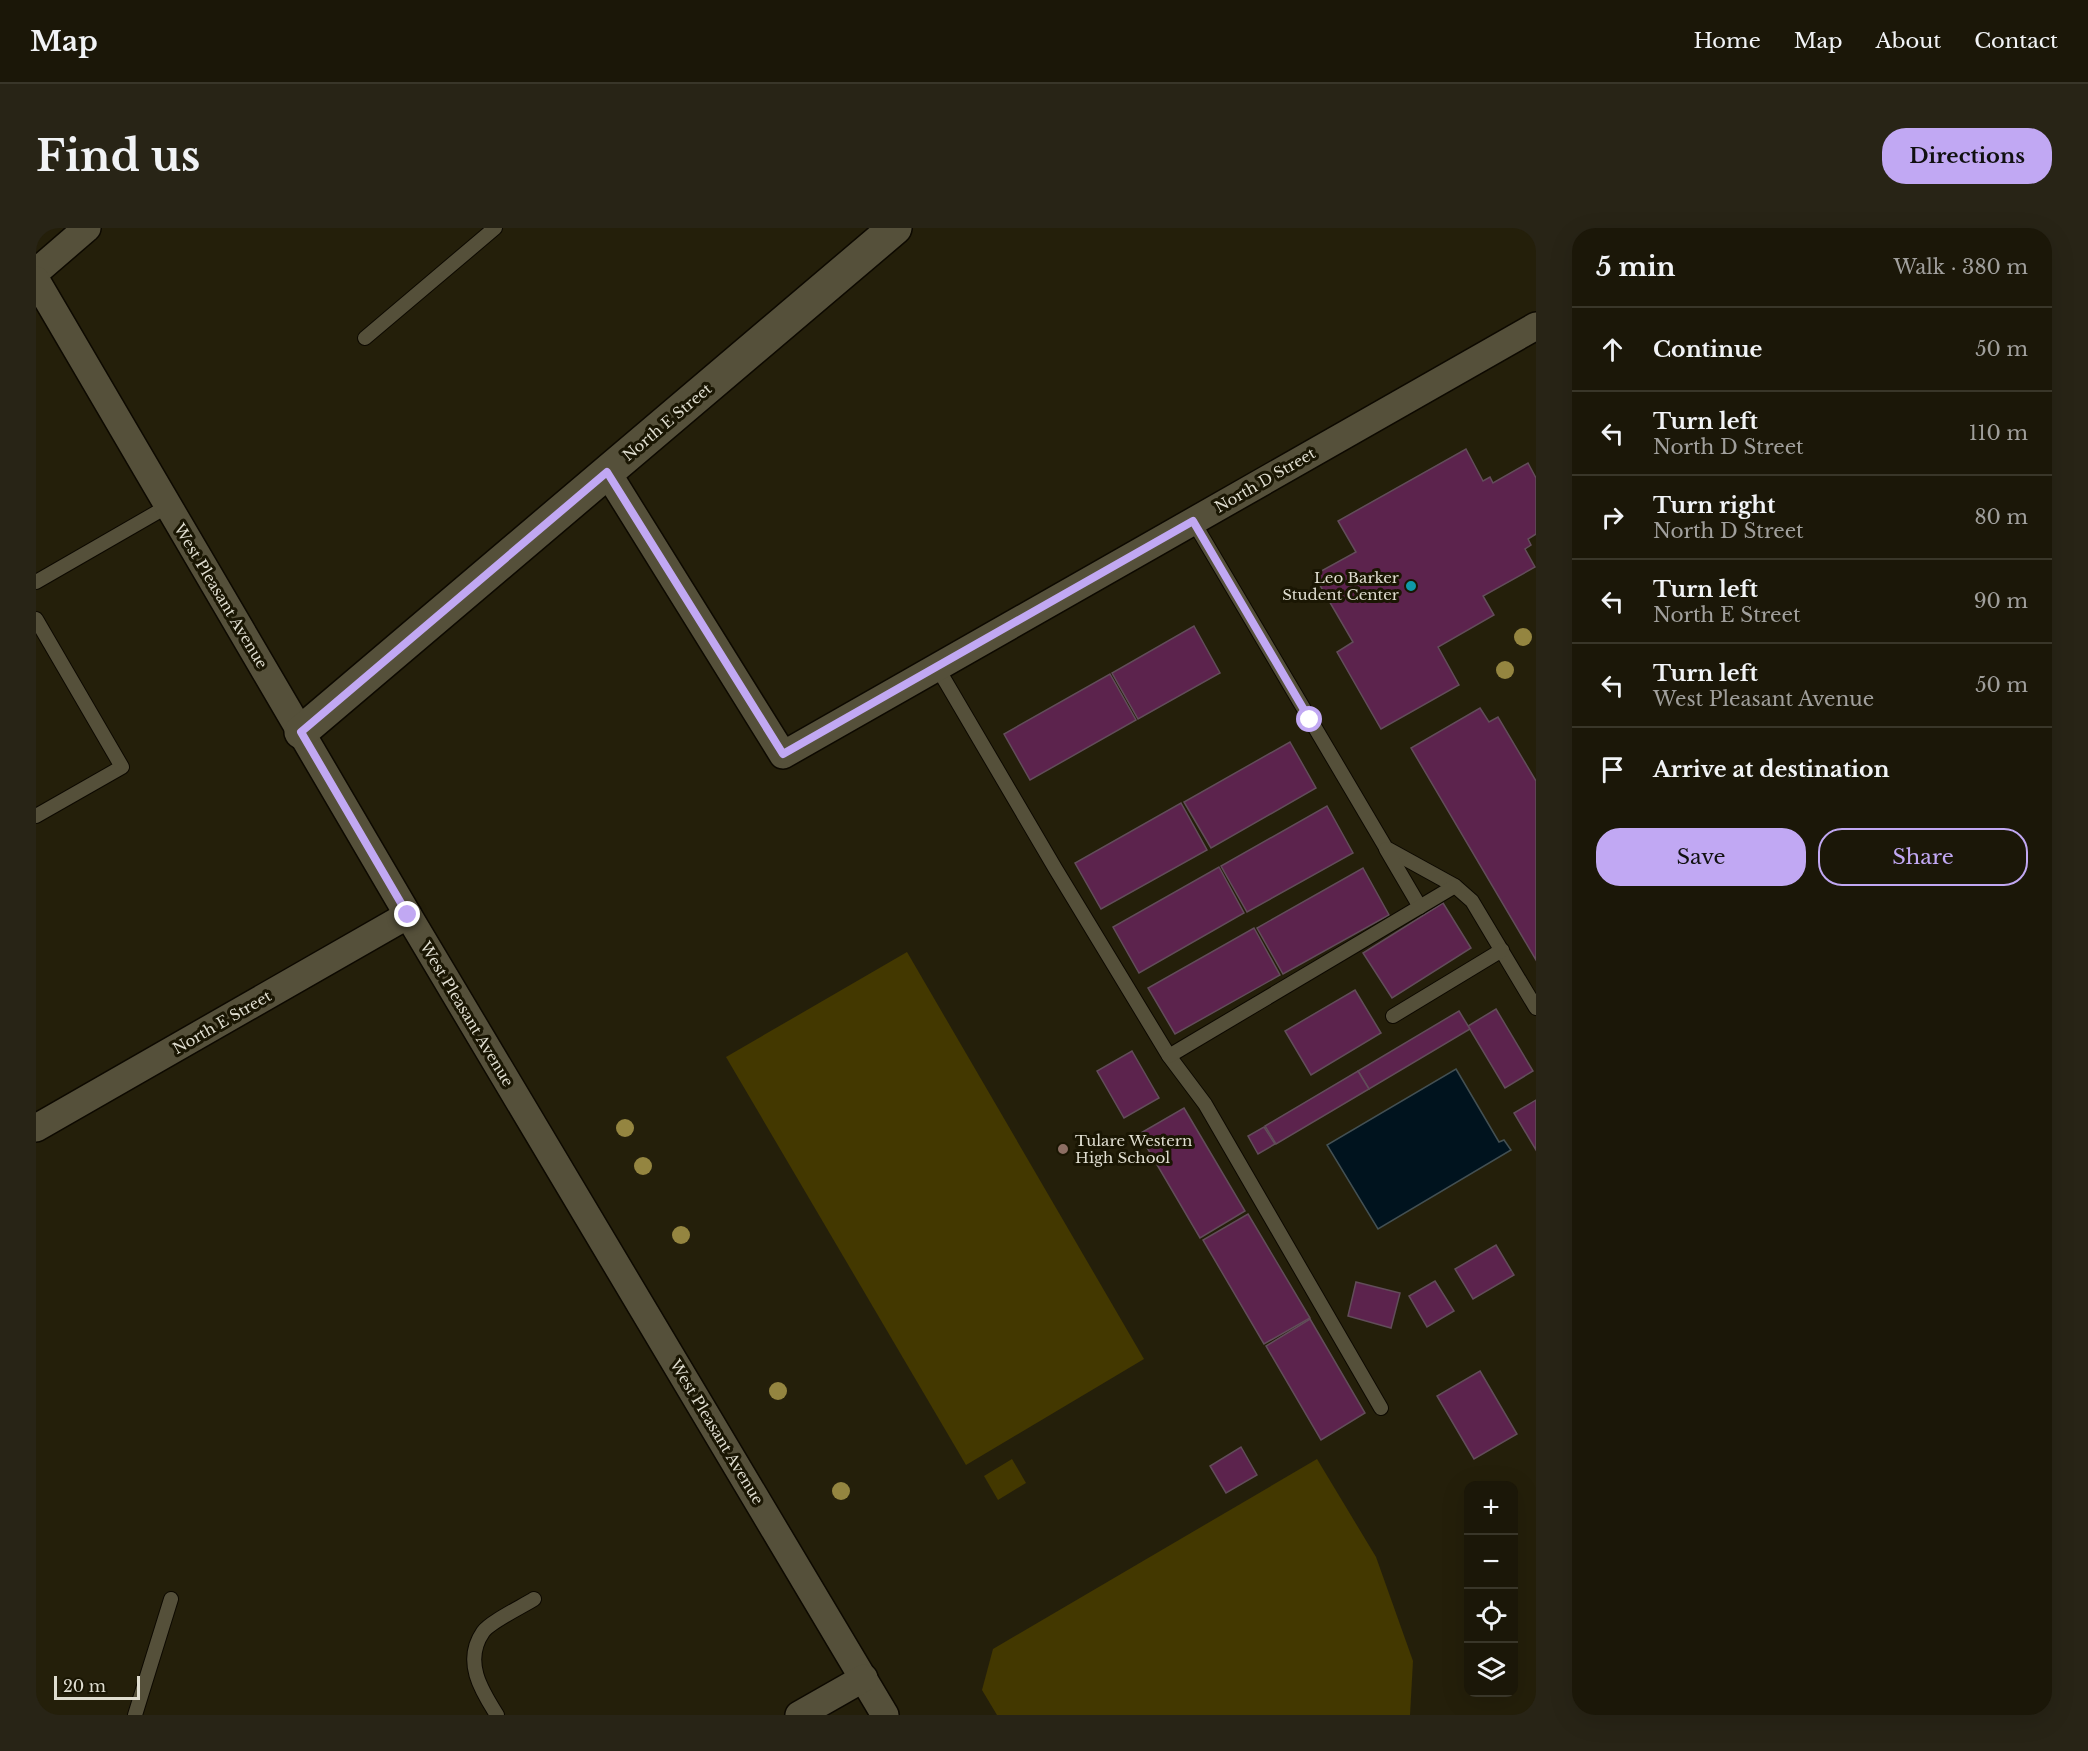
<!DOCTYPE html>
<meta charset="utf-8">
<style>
:root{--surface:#1b1708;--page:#282416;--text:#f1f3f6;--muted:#a09f9c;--line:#393629;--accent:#c1a8f3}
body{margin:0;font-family:"Libre Baskerville",serif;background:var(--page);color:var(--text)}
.controls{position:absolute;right:18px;bottom:18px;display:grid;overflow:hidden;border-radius:12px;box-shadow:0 6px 24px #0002}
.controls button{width:54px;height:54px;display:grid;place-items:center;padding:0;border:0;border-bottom:2px solid var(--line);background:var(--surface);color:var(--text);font:30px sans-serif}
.scale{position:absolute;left:18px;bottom:15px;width:86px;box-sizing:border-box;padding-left:6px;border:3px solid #dfddd0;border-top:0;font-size:16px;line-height:21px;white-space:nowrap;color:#dfddd0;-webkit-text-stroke:4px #1a1603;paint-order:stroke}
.stop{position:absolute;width:18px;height:18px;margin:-14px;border:4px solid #c1a8f3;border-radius:50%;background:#fff}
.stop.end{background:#c1a8f3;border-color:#fff;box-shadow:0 2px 6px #0008}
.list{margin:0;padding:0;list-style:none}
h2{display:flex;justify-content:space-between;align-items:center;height:78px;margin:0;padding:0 24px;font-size:26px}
h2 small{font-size:20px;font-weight:400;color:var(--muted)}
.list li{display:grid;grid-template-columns:39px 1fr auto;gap:18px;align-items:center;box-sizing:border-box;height:84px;padding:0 24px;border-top:2px solid var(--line)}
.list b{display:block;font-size:22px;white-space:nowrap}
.list p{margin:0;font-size:20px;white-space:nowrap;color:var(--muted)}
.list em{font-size:20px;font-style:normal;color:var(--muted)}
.actions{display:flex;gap:12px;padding:18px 24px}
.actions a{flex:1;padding:14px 0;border:2px solid var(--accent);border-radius:24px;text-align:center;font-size:21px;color:var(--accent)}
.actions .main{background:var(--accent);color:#111}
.icon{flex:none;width:33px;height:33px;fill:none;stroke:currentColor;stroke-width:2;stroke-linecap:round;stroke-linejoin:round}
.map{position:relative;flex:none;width:1500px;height:1487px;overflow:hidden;border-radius:24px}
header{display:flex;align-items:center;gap:36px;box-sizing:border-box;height:84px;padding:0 30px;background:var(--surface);border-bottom:2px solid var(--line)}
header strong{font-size:28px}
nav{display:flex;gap:33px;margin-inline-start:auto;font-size:21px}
.intro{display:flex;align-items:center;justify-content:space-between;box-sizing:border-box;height:144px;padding:0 36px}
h1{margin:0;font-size:42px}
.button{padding:15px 27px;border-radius:24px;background:var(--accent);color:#111;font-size:21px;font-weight:700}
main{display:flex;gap:36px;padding:0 36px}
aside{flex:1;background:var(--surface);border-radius:24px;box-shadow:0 6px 24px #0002}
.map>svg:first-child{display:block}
.green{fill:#433800}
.water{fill:#00131e;stroke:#435053;stroke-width:1.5}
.building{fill:#5c234d;stroke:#624d5a;stroke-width:1.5}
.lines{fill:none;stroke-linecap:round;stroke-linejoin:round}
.lane-casing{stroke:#0d0900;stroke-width:16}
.street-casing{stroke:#0d0900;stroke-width:30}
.secondary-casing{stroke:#0d0900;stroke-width:36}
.lane{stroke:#55503a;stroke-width:14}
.street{stroke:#55503a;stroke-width:27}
.secondary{stroke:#55503a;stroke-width:33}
.tree{fill:#948540}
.route{stroke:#c1a8f3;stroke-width:8}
.culture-dot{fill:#0f9aa8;stroke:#1a1603;stroke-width:2}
.education-dot{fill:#8d6e63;stroke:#1a1603;stroke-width:2}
.labels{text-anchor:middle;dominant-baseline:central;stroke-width:6;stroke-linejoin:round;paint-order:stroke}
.street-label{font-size:15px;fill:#dfddd0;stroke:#1a1603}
.poi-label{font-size:15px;fill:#dfddd0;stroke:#1a1603;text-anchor:end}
</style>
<header>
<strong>Map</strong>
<nav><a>Home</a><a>Map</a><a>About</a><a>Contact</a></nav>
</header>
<div class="intro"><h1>Find us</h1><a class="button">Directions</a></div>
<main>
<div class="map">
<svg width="1500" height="1487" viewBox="0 0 1500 1487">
<rect width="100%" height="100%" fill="#241f0a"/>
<g class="green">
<path d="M871,724L1108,1131L930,1237L690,829Z"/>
<path d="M976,1231L990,1255L962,1272L948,1248Z"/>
<path d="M1281,1231L1340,1329L1377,1433L1374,1487H961L946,1462L957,1421Z"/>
</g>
<path class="water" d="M1420,841L1463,914L1468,912L1475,922L1342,1001L1291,917Z"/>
<g class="building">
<path d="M1430,221L1447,253L1454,249L1457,255L1492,235L1500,250V306L1492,311L1495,317L1489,321L1499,339L1447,368L1458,387L1402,419L1423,457L1345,501L1301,424L1317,414L1278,347L1320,324L1302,293Z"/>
<path d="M1158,398L1184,445L1102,491L1076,445Z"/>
<path d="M1074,446L1100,492L994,552L968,506Z"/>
<path d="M1444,480L1453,494L1462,489L1500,553V732L1375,520Z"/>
<path d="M1254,514L1280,560L1175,620L1148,574Z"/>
<path d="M1145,575L1171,622L1065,681L1039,635Z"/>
<path d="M1291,578L1317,625L1211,684L1185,638Z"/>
<path d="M1183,639L1208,685L1103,745L1077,699Z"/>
<path d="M1327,640L1353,687L1247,746L1221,700Z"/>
<path d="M1407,675L1435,720L1356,770L1327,725Z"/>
<path d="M1218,700L1244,747L1139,806L1112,760Z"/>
<path d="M1319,762L1345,805L1275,847L1249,803Z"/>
<path d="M1460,781L1497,843L1469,860L1432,798Z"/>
<path d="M1423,783L1434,801L1333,861L1322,843Z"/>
<path d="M1096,823L1123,870L1088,890L1061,843Z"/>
<path d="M1322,843L1333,861L1240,916L1229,898Z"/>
<path d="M1500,872V922L1478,885Z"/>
<path d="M1148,880L1209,983L1164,1010L1103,906Z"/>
<path d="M1228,899L1239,916L1222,926L1212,908Z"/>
<path d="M1212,986L1274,1090L1228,1116L1167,1012Z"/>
<path d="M1460,1017L1478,1047L1437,1071L1419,1041Z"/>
<path d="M1399,1053L1418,1083L1391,1099L1373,1068Z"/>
<path d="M1320,1054L1364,1065L1355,1100L1312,1088Z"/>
<path d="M1274,1091L1329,1185L1285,1212L1230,1118Z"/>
<path d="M1444,1143L1481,1206L1438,1231L1401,1168Z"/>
<path d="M1205,1219L1221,1247L1190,1265L1174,1238Z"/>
</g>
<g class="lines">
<defs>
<g id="lane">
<path d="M329,110L459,0"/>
<path d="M1157,293L1350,620L1419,658L1436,673L1500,780"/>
<path d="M0,354L132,278"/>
<path d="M0,391L86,539L0,588"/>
<path d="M901,439L1019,640L1133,828L1169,876L1345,1180"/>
<path d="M1350,621L1384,679"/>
<path d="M1357,788L1466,722"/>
<path d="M1133,828L1419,658"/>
<path d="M99,1487L135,1371"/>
<path d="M461,1487C445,1462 427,1433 447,1404C454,1394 487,1378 498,1371"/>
</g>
<g id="street">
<path d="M0,44L51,0"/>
<path d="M0,52L372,687L849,1487"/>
<path d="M571,244L747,527L1500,98"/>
<path d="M0,900L372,687"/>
<path d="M763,1487L828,1450"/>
</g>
<path id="secondary" d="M265,504L859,0"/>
</defs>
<use href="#lane" class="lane-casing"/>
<use href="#street" class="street-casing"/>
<use href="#secondary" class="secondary-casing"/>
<use href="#lane" class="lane"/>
<use href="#street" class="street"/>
<use href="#secondary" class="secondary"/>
</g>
<g class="tree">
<circle cx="1487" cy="409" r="9"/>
<circle cx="1469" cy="442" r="9"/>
<circle cx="589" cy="900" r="9"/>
<circle cx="607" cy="938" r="9"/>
<circle cx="645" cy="1007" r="9"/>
<circle cx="742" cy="1163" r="9"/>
<circle cx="805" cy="1263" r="9"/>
</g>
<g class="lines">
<path class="route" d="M372,687L265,504L571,244L747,526L1157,293L1274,492"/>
</g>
<circle class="culture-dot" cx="1375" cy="358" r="6"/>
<circle class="education-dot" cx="1027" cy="921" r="6"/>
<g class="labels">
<g class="street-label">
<text transform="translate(631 194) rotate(-40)">North E Street</text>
<text transform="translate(1229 252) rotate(-30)">North D Street</text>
<text transform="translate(185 368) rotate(59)">West Pleasant Avenue</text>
<text transform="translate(431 786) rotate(59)">West Pleasant Avenue</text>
<text transform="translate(186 794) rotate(-30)">North E Street</text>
<text transform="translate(681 1204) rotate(59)">West Pleasant Avenue</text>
</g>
<g class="poi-label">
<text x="1363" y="349">Leo Barker<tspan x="1363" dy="17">Student Center</tspan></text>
<text x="1039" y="912" text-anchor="start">Tulare Western<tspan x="1039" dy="17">High School</tspan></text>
</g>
</g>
</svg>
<div class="controls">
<button>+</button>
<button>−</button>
<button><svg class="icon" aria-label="locate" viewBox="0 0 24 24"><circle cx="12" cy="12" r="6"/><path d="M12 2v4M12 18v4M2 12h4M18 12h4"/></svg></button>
<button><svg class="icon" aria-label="layers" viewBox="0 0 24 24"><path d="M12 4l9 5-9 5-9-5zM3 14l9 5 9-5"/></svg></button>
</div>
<div class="scale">20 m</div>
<div class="stop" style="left:1274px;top:492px"></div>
<div class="stop end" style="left:372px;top:687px"></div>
</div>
<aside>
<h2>5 min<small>Walk · 380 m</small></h2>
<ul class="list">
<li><svg class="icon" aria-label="ahead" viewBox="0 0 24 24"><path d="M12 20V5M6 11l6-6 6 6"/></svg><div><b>Continue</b></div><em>50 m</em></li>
<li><svg class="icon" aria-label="left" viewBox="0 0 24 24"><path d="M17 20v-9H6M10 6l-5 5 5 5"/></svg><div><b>Turn left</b><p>North D Street</p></div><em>110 m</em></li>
<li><svg class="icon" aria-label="right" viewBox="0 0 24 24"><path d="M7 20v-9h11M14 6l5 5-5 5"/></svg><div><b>Turn right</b><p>North D Street</p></div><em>80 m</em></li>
<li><svg class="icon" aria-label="left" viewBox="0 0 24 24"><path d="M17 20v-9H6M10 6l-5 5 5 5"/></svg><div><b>Turn left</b><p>North E Street</p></div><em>90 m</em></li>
<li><svg class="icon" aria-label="left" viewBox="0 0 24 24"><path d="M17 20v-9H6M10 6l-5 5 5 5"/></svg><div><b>Turn left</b><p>West Pleasant Avenue</p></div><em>50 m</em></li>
<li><svg class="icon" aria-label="arrive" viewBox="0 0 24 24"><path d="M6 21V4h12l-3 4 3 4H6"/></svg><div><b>Arrive at destination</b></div></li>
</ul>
<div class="actions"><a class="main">Save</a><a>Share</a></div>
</aside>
</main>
